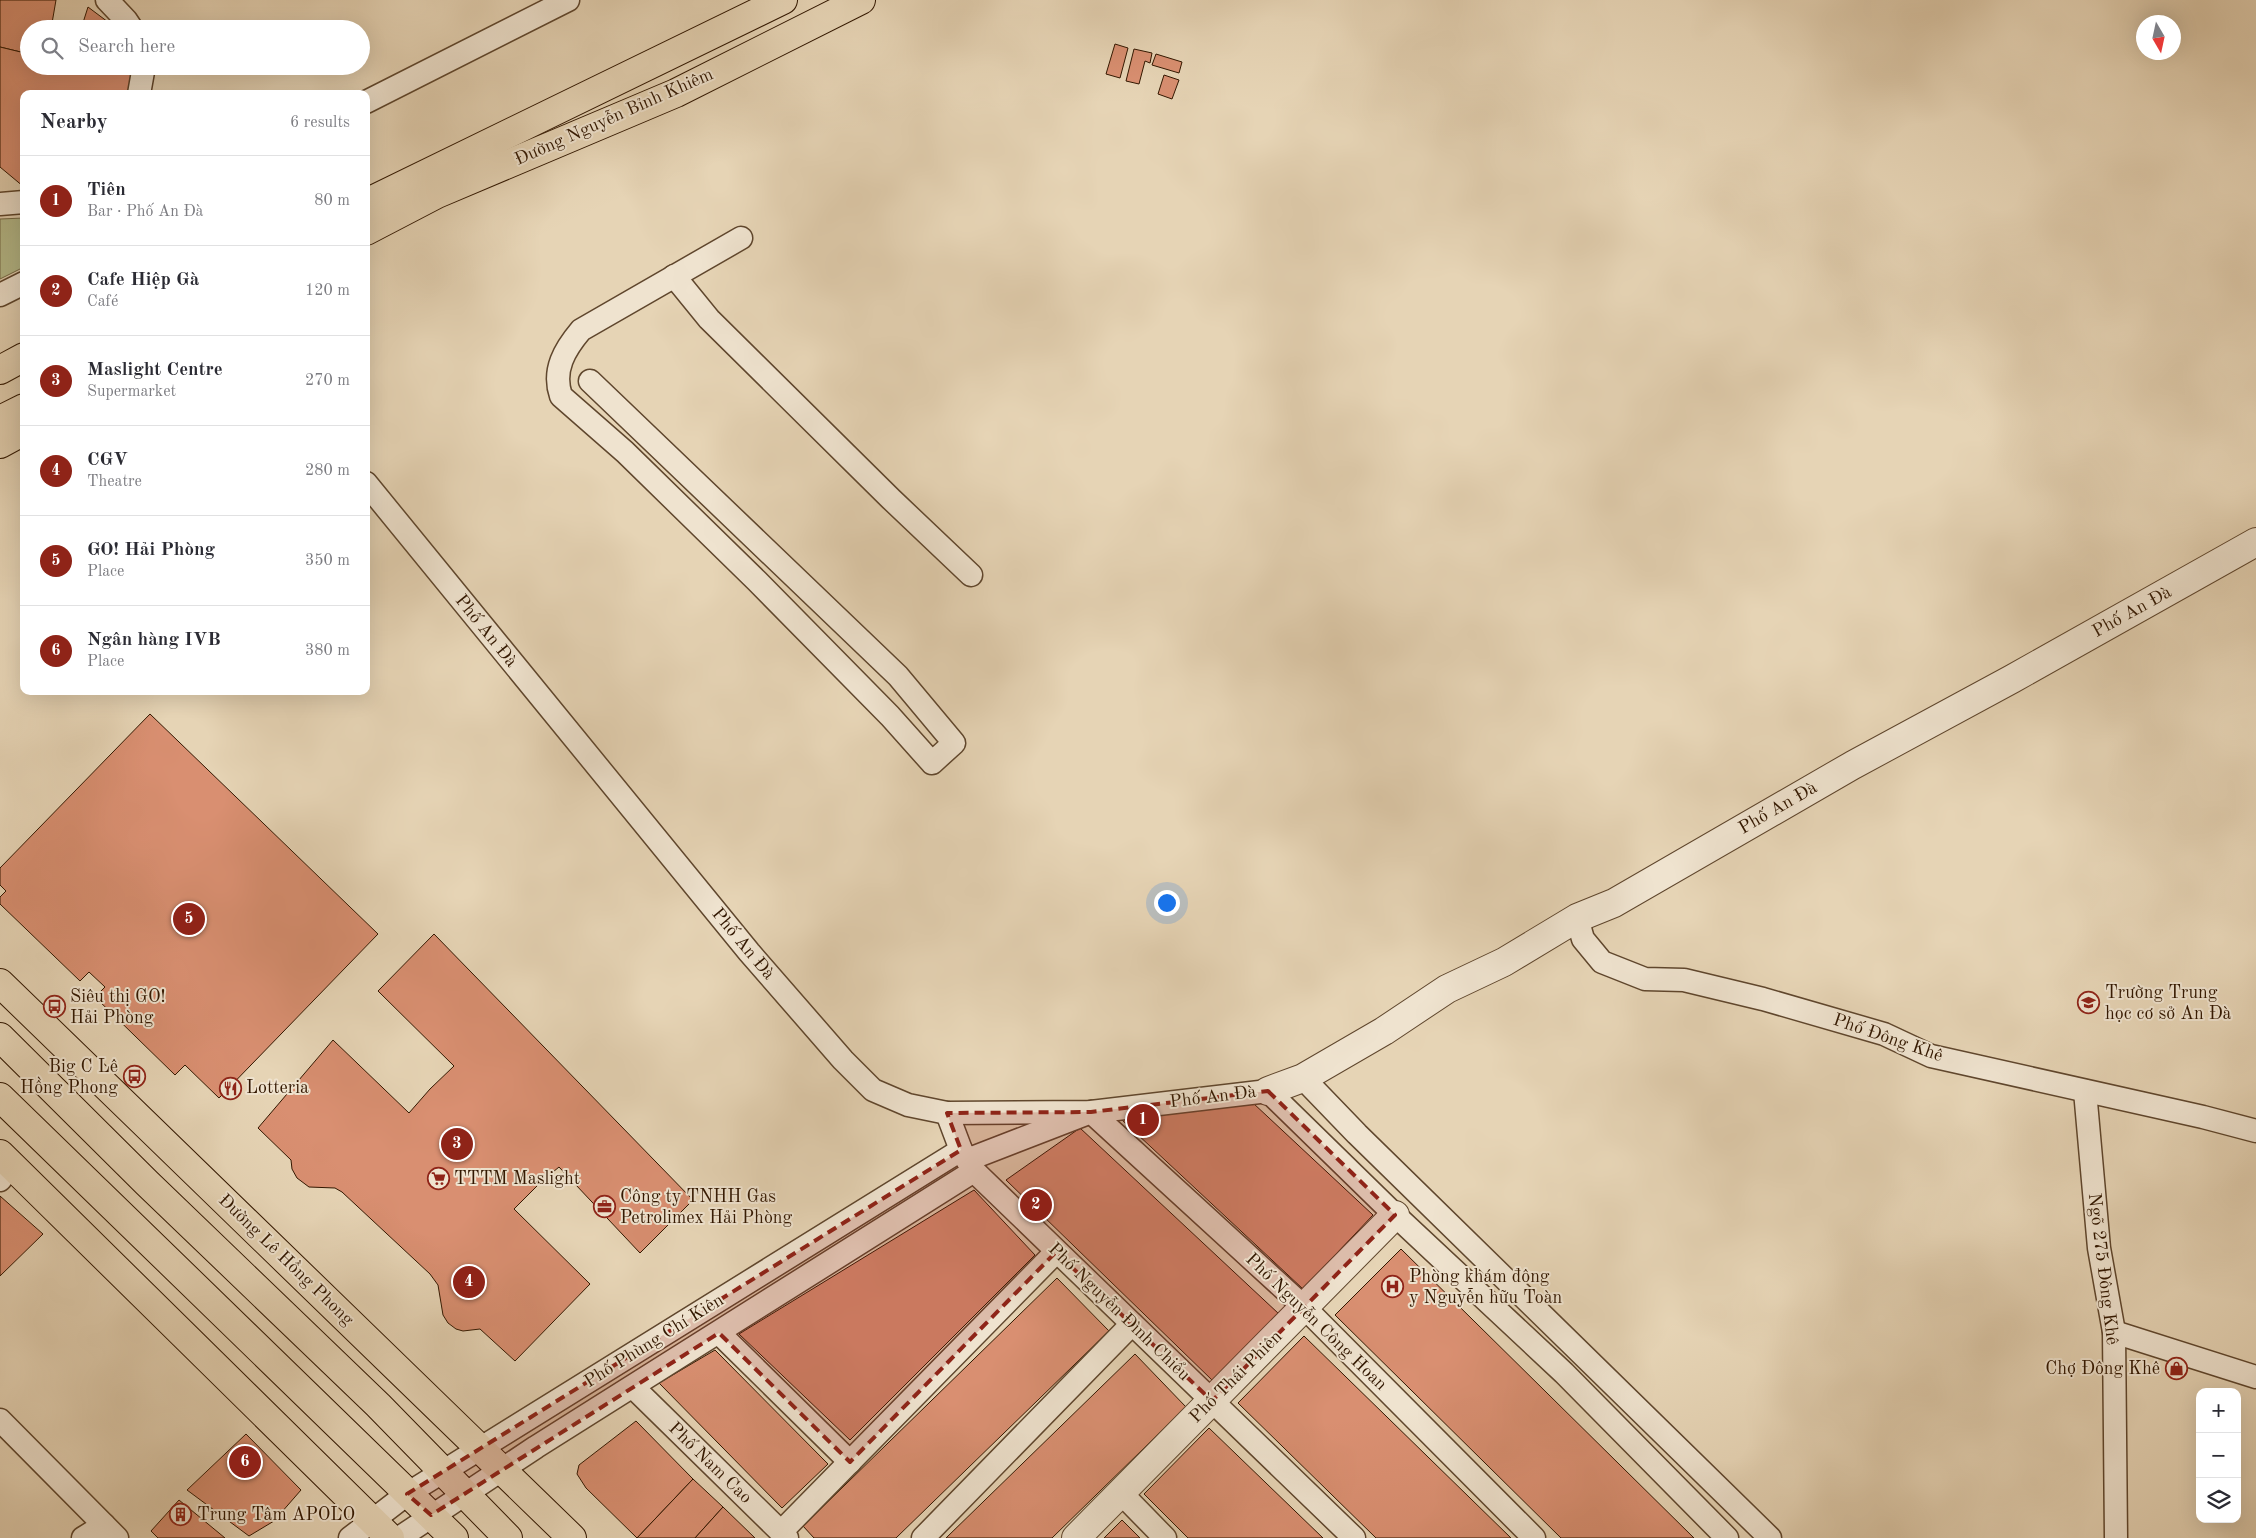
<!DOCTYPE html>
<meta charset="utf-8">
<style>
:root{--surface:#fff;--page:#f7f7f7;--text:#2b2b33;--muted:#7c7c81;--line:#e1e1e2;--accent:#8f2418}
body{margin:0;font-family:"Old Standard TT",serif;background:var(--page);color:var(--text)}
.controls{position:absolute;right:15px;bottom:15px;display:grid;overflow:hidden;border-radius:10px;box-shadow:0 5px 20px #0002}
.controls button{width:45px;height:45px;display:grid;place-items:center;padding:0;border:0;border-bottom:1px solid var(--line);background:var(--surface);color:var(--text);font:25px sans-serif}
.compass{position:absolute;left:2136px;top:15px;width:45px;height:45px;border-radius:50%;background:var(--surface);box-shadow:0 5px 20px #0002;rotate:171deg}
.you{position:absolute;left:1166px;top:902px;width:18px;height:18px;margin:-12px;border:4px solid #fff;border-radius:50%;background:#1a73e8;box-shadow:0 0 0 8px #1a73e833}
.badge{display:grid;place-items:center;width:32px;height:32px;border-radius:50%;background:var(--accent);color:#fff;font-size:16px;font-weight:700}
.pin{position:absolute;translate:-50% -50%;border:2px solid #fff;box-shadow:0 1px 5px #0006}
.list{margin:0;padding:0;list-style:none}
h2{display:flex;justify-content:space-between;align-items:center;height:65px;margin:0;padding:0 20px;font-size:21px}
h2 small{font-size:16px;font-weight:400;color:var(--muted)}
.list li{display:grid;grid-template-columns:32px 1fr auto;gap:15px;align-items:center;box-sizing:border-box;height:90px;padding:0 20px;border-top:1px solid var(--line)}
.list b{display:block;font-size:19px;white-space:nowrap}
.list p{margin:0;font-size:16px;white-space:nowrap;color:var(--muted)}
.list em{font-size:16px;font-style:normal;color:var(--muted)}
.icon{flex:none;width:28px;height:28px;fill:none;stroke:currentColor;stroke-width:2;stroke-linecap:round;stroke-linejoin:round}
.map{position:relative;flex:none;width:2256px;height:1538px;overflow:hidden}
.search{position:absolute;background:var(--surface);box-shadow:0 5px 20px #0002;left:20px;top:20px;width:350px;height:55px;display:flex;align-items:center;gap:12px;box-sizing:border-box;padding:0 18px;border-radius:28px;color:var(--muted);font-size:19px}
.panel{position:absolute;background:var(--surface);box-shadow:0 5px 20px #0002;left:20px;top:90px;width:350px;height:605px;border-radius:10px}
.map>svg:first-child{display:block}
.green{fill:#b6bc8c;stroke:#746a46}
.building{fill:#d98f71;stroke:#321700}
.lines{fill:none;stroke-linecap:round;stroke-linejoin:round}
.minor-casing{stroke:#5f462d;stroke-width:25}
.tertiary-casing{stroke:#5f462d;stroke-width:30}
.primary-casing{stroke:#321700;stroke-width:30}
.trunk-casing{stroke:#321700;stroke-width:30}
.minor{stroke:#efe3cf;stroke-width:22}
.tertiary{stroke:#efe3cf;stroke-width:28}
.primary{stroke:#e6d4b5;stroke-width:28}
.trunk{stroke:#e6d4b5;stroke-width:28}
.marked{fill:#8f2418;fill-opacity:0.2;stroke:#8f2418;stroke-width:4;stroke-dasharray:10 6;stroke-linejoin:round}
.labels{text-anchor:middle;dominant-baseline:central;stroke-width:4;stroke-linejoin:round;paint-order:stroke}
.street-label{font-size:18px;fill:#321700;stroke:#efe3cf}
.poi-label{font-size:18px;fill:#321700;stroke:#efe3cf;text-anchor:start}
</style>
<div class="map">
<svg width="2256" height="1538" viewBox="0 0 2256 1538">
<rect width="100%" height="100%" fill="#e6d4b5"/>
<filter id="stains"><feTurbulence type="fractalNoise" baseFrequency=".004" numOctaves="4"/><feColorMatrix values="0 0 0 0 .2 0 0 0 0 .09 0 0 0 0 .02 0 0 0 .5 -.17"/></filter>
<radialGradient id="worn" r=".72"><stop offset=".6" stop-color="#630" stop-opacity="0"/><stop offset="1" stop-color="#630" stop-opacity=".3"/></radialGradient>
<path class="green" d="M24,218V267L0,279V219Z"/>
<g class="building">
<path d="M0,0H56L51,29H29V54L0,47Z"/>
<path d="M88,7L112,25L115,29H81Z"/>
<path d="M1115,44L1128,48L1120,78L1106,74Z"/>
<path d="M0,47L29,54V66H134L128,94H24V187L0,167Z"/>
<path d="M1134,49L1152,53L1150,63L1145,61L1139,84L1126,81Z"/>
<path d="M1156,54L1182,62L1179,73L1152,65Z"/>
<path d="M1164,75L1179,80L1172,99L1158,94Z"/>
<path d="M150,714L378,934L219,1098L185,1065L175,1075L95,997L105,987L89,972L80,981L0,904V897L6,891L0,885V868Z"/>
<path d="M434,934L693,1200L640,1253L559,1167L541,1182L514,1209L590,1284L515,1361L480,1329L463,1331L456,1329L448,1323L443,1315L438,1285L430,1274L342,1192L335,1188L309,1187L297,1178L292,1169L291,1160L258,1128L333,1040L409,1113L430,1089L454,1066L378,991Z"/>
<path d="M1253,1103L1373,1215L1303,1289L1121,1119Z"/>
<path d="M1080,1128L1279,1314L1213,1381L1006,1180Z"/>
<path d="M974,1190L1035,1255L850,1440L739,1334Z"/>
<path d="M0,1196L43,1234L0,1276Z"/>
<path d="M1401,1249L1694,1538H1561L1335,1315Z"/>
<path d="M1057,1278L1109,1331L896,1538H814L803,1526Z"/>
<path d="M1304,1336L1511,1538H1376L1238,1403Z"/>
<path d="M715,1350L828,1464L782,1508L659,1383Z"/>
<path d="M1135,1354L1186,1407L1052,1538H946Z"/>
<path d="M636,1421L693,1479L637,1538L586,1488L577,1474L579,1465Z"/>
<path d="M1209,1428L1323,1538H1188L1144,1494Z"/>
<path d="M246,1434L301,1490L274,1521L249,1536L187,1490Z"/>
<path d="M693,1479L723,1507L695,1538H637Z"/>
<path d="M179,1500L225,1538H158L151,1531Z"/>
<path d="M723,1507L755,1538H695Z"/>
<path d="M1122,1520L1140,1538H1104Z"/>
</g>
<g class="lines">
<defs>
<g id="minor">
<path d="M107,0L126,20L132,29"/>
<path d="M139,94L144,66"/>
<path d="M366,102L568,0"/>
<path d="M0,204L24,202"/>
<path d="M674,276L709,319L891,499L971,575"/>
<path d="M0,295L24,283"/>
<path d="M590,381L898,676L954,743L932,763L890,716L757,581L625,452L561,396C552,370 565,349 581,330L741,238"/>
<path d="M366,483L749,952L843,1060L873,1090L908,1105L947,1113L1091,1112L1268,1091L1395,1215L1564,1373L1727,1538"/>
<path d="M1577,918L1583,939L1602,962L1645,979L1684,980L1763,999L1884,1034L1931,1056L2203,1117L2256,1131"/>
<path d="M1303,1078L1357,1134L1770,1538"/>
<path d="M2085,1091L2099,1248L2114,1332L2116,1538"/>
<path d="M947,1113L961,1150L974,1171L1354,1538"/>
<path d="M967,1160L1091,1112L1304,1307L1534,1538"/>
<path d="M0,1180L11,1166"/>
<path d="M2114,1332L2256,1377"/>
<path d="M719,1333L850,1462"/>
<path d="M633,1387L787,1538"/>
<path d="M0,1420L117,1538"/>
<path d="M1121,1493L1165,1538"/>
<path d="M781,1532L1056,1252"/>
<path d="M83,1538L104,1525"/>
<path d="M350,1538L407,1494L961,1150"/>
<path d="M399,1538L536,1447L974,1171"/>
<path d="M923,1538L1132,1324"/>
</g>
<g id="tertiary">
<path d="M1268,1091L1303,1078L1384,1031L1447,989L1504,962L1577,918L1614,903L1853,765L2012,679L2256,542"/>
<path d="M1076,1538L1395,1215"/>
</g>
<g id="primary">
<path d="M0,983L572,1538"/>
<path d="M0,1037L147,1183L378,1405L508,1538"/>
<path d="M0,1097L454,1538"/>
<path d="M0,1154L390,1538"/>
</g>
<g id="trunk">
<path d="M366,203L783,0"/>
<path d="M366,231L437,194L676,93L861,0"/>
<path d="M0,370L24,357"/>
<path d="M0,420L24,408"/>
<path d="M0,444L24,431"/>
</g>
</defs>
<use href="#minor" class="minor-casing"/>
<use href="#tertiary" class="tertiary-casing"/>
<use href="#primary" class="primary-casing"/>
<use href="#trunk" class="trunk-casing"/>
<use href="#minor" class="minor"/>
<use href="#tertiary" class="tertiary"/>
<use href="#primary" class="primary"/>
<use href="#trunk" class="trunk"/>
</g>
<path class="marked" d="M1268,1091L1395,1215L1212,1401L1056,1252L850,1462L719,1333L431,1515L407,1494L961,1150L947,1113L1091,1112Z"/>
<defs>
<symbol id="school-ring" viewBox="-11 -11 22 22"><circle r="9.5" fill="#efe3cf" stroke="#8f2418" stroke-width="1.5"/><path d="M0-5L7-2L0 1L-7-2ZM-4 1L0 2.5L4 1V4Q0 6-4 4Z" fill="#8f2418"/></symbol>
<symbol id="bus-ring" viewBox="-11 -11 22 22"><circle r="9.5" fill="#efe3cf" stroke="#8f2418" stroke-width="1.5"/><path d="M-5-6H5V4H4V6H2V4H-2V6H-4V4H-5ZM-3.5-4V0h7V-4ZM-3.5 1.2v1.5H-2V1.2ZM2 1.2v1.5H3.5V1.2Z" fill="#8f2418"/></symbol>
<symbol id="restaurant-ring" viewBox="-11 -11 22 22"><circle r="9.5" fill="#efe3cf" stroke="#8f2418" stroke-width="1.5"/><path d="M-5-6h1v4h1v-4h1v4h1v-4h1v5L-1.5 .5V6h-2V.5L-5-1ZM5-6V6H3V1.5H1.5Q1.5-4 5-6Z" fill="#8f2418"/></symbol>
<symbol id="supermarket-ring" viewBox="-11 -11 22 22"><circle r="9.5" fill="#efe3cf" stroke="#8f2418" stroke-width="1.5"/><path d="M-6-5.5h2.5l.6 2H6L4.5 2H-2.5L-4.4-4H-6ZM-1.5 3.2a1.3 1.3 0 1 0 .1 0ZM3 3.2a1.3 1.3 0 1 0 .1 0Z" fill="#8f2418"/></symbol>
<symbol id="office-ring" viewBox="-11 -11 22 22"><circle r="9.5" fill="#efe3cf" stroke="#8f2418" stroke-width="1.5"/><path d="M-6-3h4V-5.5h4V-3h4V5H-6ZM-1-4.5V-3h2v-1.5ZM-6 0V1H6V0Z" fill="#8f2418"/></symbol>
<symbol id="hospital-ring" viewBox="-11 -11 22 22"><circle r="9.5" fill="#efe3cf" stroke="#8f2418" stroke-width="1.5"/><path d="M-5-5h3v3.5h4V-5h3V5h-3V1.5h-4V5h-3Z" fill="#8f2418"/></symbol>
<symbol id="shop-ring" viewBox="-11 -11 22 22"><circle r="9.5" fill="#efe3cf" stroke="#8f2418" stroke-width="1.5"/><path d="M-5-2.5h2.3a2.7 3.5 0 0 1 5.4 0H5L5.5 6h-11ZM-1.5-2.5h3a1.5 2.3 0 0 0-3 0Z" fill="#8f2418"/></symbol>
<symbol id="building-ring" viewBox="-11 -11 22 22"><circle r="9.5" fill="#efe3cf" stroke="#8f2418" stroke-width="1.5"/><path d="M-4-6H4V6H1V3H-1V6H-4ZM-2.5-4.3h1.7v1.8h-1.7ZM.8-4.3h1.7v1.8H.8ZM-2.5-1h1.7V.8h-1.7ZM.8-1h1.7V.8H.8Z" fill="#8f2418"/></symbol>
</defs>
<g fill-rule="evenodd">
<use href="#school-ring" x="2076" y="990" width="25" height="25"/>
<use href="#bus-ring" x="42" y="994" width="25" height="25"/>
<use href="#bus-ring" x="122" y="1064" width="25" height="25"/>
<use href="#restaurant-ring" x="218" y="1076" width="25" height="25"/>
<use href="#supermarket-ring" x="426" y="1166" width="25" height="25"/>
<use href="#office-ring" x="592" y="1194" width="25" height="25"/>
<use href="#hospital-ring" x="1380" y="1274" width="25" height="25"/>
<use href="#shop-ring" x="2164" y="1356" width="25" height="25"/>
<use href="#building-ring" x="168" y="1502" width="25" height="25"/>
</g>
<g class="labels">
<g class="street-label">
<text transform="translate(614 117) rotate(-24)">Đường Nguyễn Bỉnh Khiêm</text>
<text transform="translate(2132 612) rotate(-29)">Phố An Đà</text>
<text transform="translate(486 631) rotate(51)">Phố An Đà</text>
<text transform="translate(1778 808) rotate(-30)">Phố An Đà</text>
<text transform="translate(743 944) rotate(50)">Phố An Đà</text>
<text transform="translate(1888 1038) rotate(19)">Phố Đông Khê</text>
<text transform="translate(1213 1097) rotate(-7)">Phố An Đà</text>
<text transform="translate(286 1260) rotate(44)">Đường Lê Hồng Phong</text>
<text transform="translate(2103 1269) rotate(83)">Ngõ 275 Đông Khê</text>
<text transform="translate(1119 1312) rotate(44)">Phố Nguyễn Đình Chiểu</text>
<text transform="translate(1316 1322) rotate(44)">Phố Nguyễn Công Hoan</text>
<text transform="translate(654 1341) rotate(-32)">Phố Phùng Chí Kiên</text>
<text transform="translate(1236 1377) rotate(-45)">Phố Thái Phiên</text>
<text transform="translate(710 1463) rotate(44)">Phố Nam Cao</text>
</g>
<g class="poi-label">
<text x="2105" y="993">Trường Trung<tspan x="2105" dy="21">học cơ sở An Đà</tspan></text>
<text x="70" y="997">Siêu thị GO!<tspan x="70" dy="21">Hải Phòng</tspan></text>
<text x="118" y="1067" text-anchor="end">Big C Lê<tspan x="118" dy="21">Hồng Phong</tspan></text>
<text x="246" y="1088">Lotteria</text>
<text x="454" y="1179">TTTM Maslight</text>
<text x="620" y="1197">Công ty TNHH Gas<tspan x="620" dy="21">Petrolimex Hải Phòng</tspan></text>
<text x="1409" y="1277">Phòng khám đông<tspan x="1409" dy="21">y Nguyễn hữu Toàn</tspan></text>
<text x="2160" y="1369" text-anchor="end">Chợ Đông Khê</text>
<text x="197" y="1515">Trung Tâm APOLO</text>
</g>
</g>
<rect width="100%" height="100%" filter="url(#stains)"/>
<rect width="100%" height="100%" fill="url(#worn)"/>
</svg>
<div class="controls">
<button>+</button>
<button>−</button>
<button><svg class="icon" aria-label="layers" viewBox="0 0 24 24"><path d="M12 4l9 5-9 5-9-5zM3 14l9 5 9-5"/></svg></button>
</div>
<svg class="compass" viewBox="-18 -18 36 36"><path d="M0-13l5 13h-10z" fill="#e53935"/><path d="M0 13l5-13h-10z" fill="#7c7c81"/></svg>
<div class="you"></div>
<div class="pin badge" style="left:1143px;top:1120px">1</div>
<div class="pin badge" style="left:1036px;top:1205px">2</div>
<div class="pin badge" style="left:457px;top:1144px">3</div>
<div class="pin badge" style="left:469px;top:1282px">4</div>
<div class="pin badge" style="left:189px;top:919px">5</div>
<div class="pin badge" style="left:245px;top:1462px">6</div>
<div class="search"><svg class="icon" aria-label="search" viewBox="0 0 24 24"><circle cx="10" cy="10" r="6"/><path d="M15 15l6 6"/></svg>Search here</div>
<section class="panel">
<h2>Nearby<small>6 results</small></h2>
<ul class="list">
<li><span class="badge">1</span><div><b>Tiên</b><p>Bar · Phố An Đà</p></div><em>80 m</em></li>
<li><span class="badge">2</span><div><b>Cafe Hiệp Gà</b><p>Café</p></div><em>120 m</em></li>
<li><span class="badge">3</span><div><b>Maslight Centre</b><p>Supermarket</p></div><em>270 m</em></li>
<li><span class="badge">4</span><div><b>CGV</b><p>Theatre</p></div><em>280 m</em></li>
<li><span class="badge">5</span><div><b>GO! Hải Phòng</b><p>Place</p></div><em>350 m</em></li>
<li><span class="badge">6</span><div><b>Ngân hàng IVB</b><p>Place</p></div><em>380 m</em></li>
</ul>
</section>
</div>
